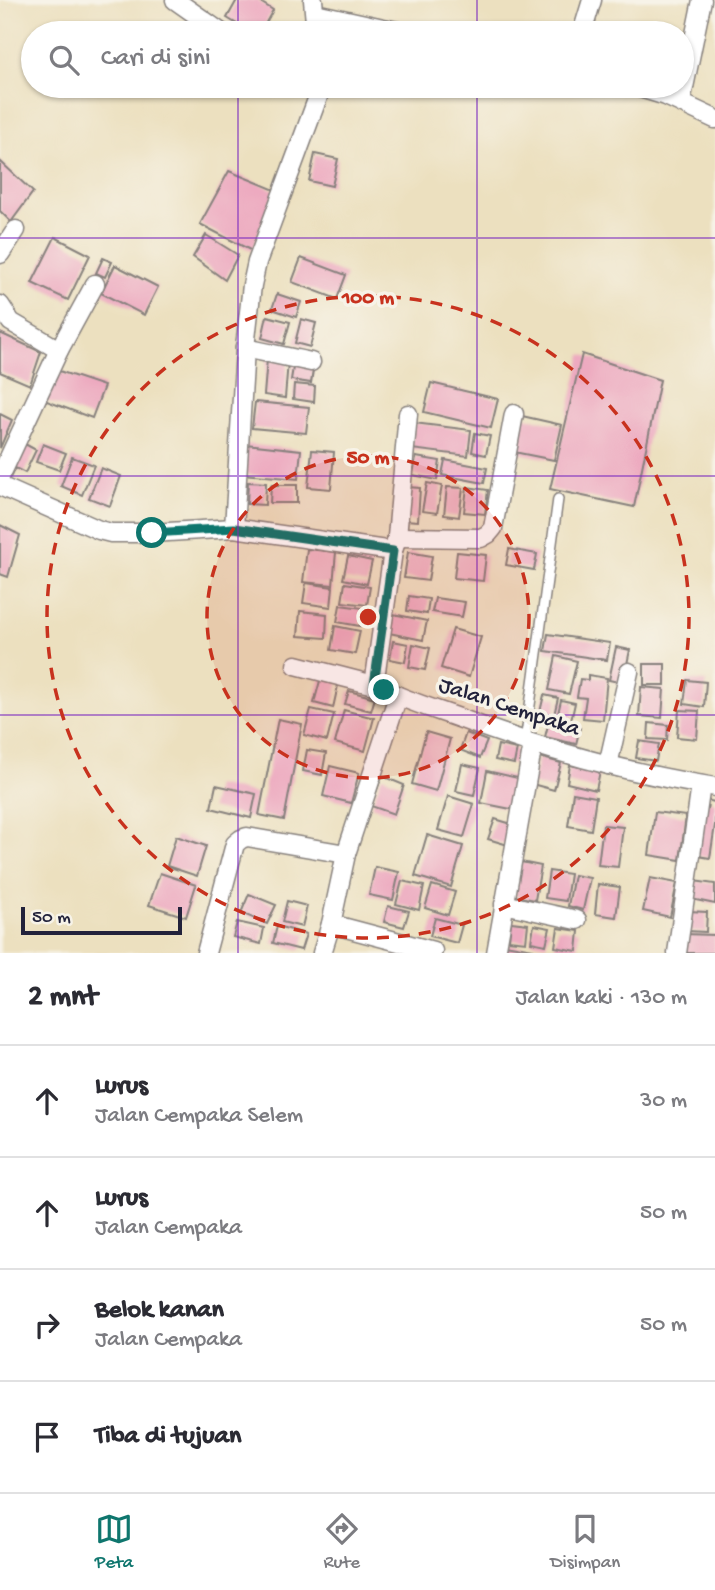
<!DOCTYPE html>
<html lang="id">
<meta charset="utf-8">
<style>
:root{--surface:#fff;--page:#f7f7f7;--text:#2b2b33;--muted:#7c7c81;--line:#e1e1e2;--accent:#0f766e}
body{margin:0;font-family:"Gochi Hand",sans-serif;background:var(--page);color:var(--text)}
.scale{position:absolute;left:21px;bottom:18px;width:161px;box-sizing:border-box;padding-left:7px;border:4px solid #22223b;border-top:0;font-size:19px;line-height:24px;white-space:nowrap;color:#22223b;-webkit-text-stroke:5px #f7f3e8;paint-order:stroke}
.stop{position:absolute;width:21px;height:21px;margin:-16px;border:5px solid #0f766e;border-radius:50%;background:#fff}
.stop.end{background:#0f766e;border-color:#fff;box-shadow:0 2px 7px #0008}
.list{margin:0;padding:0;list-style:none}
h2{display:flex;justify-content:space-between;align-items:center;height:91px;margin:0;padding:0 28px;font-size:30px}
h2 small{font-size:23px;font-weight:400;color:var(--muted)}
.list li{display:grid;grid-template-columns:46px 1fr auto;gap:21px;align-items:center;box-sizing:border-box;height:112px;padding:0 28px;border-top:2px solid var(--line)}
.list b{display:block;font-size:26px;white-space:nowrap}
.list p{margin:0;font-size:23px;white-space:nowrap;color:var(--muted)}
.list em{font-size:23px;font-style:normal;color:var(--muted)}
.icon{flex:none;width:38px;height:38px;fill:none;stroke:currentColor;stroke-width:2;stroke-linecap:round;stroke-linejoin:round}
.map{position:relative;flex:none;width:715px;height:953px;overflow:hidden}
.search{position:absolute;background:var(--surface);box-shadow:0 2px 5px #0004;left:21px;right:21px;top:21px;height:77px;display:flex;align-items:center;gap:18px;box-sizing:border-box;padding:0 24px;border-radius:38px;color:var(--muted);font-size:26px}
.sheet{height:539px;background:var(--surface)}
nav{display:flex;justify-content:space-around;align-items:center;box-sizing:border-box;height:98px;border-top:2px solid var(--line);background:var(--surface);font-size:19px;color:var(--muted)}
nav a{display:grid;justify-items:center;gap:4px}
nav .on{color:var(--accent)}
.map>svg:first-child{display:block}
.building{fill:#edaac0}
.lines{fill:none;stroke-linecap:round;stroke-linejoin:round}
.service-casing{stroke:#87817d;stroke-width:12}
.minor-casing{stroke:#87817d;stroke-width:21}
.service{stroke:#fff;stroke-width:9}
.minor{stroke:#fff;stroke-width:18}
.route{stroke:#0f766e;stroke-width:9}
.grid{fill:none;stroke:#7b2cbf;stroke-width:2;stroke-opacity:0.55}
.ring{fill:none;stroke:#c8321e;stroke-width:3.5;stroke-dasharray:12 9}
.labels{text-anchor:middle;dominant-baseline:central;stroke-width:7;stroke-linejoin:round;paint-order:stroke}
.street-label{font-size:23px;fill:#22223b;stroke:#f7f3e8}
.centre{fill:#c8321e;stroke:#f7f3e8;stroke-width:3.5}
.ring-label{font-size:21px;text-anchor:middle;font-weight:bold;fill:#c8321e;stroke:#f7f3e8;stroke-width:7;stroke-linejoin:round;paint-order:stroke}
</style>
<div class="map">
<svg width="715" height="953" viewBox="0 0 715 953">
<rect width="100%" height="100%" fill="#f7f3e8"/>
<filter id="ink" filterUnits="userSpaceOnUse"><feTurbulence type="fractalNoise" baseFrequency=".0143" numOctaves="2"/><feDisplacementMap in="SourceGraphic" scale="14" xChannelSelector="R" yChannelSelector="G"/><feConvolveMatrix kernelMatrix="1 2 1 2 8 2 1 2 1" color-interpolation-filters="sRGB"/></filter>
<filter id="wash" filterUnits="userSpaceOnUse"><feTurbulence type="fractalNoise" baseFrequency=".00686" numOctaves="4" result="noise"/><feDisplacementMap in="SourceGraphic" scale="28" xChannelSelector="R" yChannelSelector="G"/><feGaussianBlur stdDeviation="1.57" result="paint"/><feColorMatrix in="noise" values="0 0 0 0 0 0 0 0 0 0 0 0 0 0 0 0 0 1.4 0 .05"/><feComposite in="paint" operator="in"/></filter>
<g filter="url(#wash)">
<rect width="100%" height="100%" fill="#ece0bf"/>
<g id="blocks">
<g class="building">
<path d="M237,0H257L273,10L260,33H252L227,18Z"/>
<path d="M315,154L338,159L332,186L309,181Z"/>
<path d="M0,161L33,192L11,222L0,211Z"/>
<path d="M229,171L275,190L252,251L200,224Z"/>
<path d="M206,235L238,255L225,280L193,257Z"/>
<path d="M55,237L90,255L68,300L32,283Z"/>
<path d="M103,258L112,262L105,277L96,273Z"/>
<path d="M301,258L346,275L337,299L292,282Z"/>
<path d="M115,265L158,287L144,315L101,293Z"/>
<path d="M277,294L301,302L296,317L272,309Z"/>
<path d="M267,316L290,322L284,344L262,338Z"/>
<path d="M301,319L316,323L310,347L295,343Z"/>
<path d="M0,333L41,352L30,385L0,372Z"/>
<path d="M582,354L660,380L634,507L550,489Z"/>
<path d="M267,359L288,361L285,398L264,395Z"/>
<path d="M294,361L314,364L311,383L291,380Z"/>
<path d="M59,371L104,386L92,418L44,400Z"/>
<path d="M431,383L498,399L491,428L424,412Z"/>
<path d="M294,384L315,386L314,402L293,399Z"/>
<path d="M255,402L309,407L306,433L252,428Z"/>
<path d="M0,414L12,420L0,448Z"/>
<path d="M522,416L562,425L554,460L514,452Z"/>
<path d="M414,423L471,430L468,456L411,449Z"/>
<path d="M475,433L490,436L486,455L472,452Z"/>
<path d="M23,443L36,450L25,473L11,466Z"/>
<path d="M43,444L66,453L59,470L36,462Z"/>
<path d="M245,444L301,450L298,479L243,474Z"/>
<path d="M312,450L334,452L331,489L308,487Z"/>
<path d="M72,457L94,465L82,495L61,486Z"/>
<path d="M416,457L440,461L437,480L413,475Z"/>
<path d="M445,460L487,468L484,483L442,475Z"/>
<path d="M101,468L121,476L110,506L89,498Z"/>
<path d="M248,482L266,483L265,505L247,504Z"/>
<path d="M427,483L442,486L437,513L422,511Z"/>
<path d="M271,485H297V503H270Z"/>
<path d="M407,487L420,488L418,521L405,520Z"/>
<path d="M447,487L463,488L459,517L444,515Z"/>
<path d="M467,487L488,490L485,514L464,512Z"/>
<path d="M0,525L20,535L8,577L0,574Z"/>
<path d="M307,549L336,552L333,585L303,582Z"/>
<path d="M509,549L537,554L534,570L506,565Z"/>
<path d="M408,552L432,556L428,581L404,578Z"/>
<path d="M457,552L486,555L483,581L454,578Z"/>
<path d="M348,556L372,561L367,584L343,579Z"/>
<path d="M306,583L333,587L331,607L303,603Z"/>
<path d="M345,583L370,587L367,605L342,602Z"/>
<path d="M409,596L429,599L427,614L407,611Z"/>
<path d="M435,598L465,602L462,617L432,612Z"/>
<path d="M340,605L363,608L360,626L337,622Z"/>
<path d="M300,611L327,614L326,638L298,636Z"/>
<path d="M393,614L427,621L423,640L389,633Z"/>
<path d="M335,626L360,631L355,654L331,650Z"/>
<path d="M453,629L481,637L469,677L441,668Z"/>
<path d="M548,634L610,643L607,660L545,651Z"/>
<path d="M393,641L408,644L405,662L390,659Z"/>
<path d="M413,644L430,648L425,670L409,667Z"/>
<path d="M616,647L630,650L623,683L609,680Z"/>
<path d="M556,656L577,661L569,694L549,690Z"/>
<rect x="644" y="664" width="21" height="21"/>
<path d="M588,675L607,678L603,720L583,718L586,698L577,697L580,679L588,680Z"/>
<path d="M321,677L339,681L333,708L314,703Z"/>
<path d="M687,680L706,682L704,707L684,704Z"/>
<path d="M641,687L664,689L662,718L639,716Z"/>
<path d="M349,691L375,698L371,711L345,704Z"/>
<path d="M544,695L558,698L554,715L540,712Z"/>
<path d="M561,700L575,703L571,721L557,718Z"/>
<path d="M311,709L334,714L327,741L304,735Z"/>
<path d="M344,710L374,718L365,751L335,743Z"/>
<path d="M679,710L699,711L697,739L677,737Z"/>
<path d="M278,719L302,724L284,820L259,815Z"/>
<path d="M549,721L580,728L576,744L545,737Z"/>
<path d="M649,723L668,725L667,740L648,739Z"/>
<path d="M426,732L450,739L436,791L412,784Z"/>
<path d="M466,733L487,741L480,758L460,750Z"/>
<path d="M639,741L659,744L656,761L636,758Z"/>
<path d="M498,745L517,749L514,764L495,760Z"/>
<path d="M307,750L326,753L322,775L303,771Z"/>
<path d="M539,757L561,763L554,790L532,784Z"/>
<path d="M462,764L480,768L474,795L456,791Z"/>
<path d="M570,765L600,771L596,790L567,783Z"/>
<path d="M330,766L359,773L351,803L323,796Z"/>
<path d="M487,771L522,779L516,810L481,803Z"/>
<path d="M382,776L404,785L394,814L371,806Z"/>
<path d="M216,785L256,794L251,818L211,808Z"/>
<path d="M573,793L596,797L591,830L568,826Z"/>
<path d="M448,796L474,804L464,837L438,830Z"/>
<path d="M701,799L715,802V825L710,858L692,855Z"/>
<path d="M655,812L686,816L680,860L649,855Z"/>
<path d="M495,819L515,825L508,845L488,839Z"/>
<path d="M603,825L623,827L618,867L598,865Z"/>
<path d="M427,835L463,846L451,887L415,876Z"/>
<path d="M176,836L206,846L197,876L167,866Z"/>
<path d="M521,862L541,866L535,900L515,896Z"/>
<path d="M375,867L399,872L393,900L369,895Z"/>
<path d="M549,871L570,874L566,901L545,898Z"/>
<path d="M160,873L196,885L186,917L149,905Z"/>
<path d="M574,875L590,878L583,910L568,906Z"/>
<path d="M650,878L677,883L670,917L643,911Z"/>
<path d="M402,881L424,886L419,910L396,904Z"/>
<path d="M694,881L715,884V904L691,899Z"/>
<path d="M598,884L620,887L616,917L595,914Z"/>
<path d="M432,885L455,892L448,915L425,908Z"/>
<path d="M249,894L276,905L267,924L241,913Z"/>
<path d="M287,901L307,906L302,927L282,922Z"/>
<path d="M388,906L409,911L404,927L384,922Z"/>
<path d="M688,911L707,912L706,932L687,931Z"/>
<path d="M435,918L462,925L457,943L430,936Z"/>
<path d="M237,922L264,928L261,944L233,937Z"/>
<path d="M511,922L528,924L526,942L509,940Z"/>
<path d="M534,925L550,928L546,945L531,942Z"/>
<path d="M277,926L306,934L301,950L273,943Z"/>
<path d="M558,928L579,931L577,951L555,947Z"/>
<path d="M683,934L715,935V953H683Z"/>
<path d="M505,944L533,949L532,953H503Z"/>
</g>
</g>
</g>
<g filter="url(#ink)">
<use href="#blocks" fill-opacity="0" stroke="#87817d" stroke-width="2"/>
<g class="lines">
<defs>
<path id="service" d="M525,742L558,499"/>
<g id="minor">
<path d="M175,0L222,33"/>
<path d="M313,0L316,33"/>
<path d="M315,13L406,33"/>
<path d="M582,33L592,0"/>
<path d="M633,86L666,96L715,119"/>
<path d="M681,102L702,0"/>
<path d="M0,254L16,230"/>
<path d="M0,305L11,322L59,350"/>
<path d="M245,348L311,362"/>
<path d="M0,477L59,350L95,284"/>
<path d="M0,486L99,530L111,533H152L234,528L393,551L374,685C401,699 431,708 459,718C542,749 628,773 715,787"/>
<path d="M234,528L245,348L252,285L257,262L318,97L319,86"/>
<path d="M397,537L481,538L488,534L493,528L514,414"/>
<path d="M394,548L397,537L408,414"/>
<path d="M296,665L374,685"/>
<path d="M608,765L629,672"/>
<path d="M504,904L577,920"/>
<path d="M331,924L433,951"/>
<path d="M206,953L235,844L241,839L247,837L346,854"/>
<path d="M322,953L331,924L346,854L398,696"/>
<path d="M496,953L533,744"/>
<path d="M677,953L701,785"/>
</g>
</defs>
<use href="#service" class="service-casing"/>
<use href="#minor" class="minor-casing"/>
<use href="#service" class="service"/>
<use href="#minor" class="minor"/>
</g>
</g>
<g class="lines" filter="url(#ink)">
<path class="route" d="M152,533L234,528L393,551L374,685L384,690"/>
</g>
<path class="grid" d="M238,0V33M477,0V33M238,86V953M477,86V953M0,238H715M0,476H715M0,715H715"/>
<circle cx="368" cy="617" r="161" fill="#c8321e" fill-opacity=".12"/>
<g class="ring">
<circle cx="368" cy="617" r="161"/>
<circle cx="368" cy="617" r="321"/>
</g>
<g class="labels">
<g class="street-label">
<text transform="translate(509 708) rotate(18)">Jalan Cempaka</text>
</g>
</g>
<circle cx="368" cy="617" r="10" class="centre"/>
<g class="ring-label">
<text x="368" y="303">100 m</text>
<text x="368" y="463">50 m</text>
</g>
</svg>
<div class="scale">50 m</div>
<div class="stop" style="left:152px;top:533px"></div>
<div class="stop end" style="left:384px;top:690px"></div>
<div class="search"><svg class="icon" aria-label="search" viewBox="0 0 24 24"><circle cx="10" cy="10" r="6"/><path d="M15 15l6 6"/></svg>Cari di sini</div>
</div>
<section class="sheet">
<h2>2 mnt<small>Jalan kaki · 130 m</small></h2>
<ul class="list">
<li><svg class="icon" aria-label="ahead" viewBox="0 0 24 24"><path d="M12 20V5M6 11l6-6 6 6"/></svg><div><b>Lurus</b><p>Jalan Cempaka Selem</p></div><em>30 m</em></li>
<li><svg class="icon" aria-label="ahead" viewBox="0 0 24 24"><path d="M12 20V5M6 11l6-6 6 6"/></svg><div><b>Lurus</b><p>Jalan Cempaka</p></div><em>50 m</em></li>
<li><svg class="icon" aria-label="right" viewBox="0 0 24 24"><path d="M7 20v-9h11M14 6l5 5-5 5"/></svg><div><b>Belok kanan</b><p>Jalan Cempaka</p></div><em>50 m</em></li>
<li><svg class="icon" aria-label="arrive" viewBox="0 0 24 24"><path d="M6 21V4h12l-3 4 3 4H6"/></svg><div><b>Tiba di tujuan</b></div></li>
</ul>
</section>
<nav>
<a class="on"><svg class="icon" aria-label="map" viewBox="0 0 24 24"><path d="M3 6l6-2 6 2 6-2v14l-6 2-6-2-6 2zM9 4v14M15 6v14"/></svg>Peta</a>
<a><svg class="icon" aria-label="directions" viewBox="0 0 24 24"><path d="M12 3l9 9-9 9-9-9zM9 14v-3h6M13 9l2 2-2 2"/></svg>Rute</a>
<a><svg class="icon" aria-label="saved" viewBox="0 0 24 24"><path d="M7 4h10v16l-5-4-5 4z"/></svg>Disimpan</a>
</nav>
